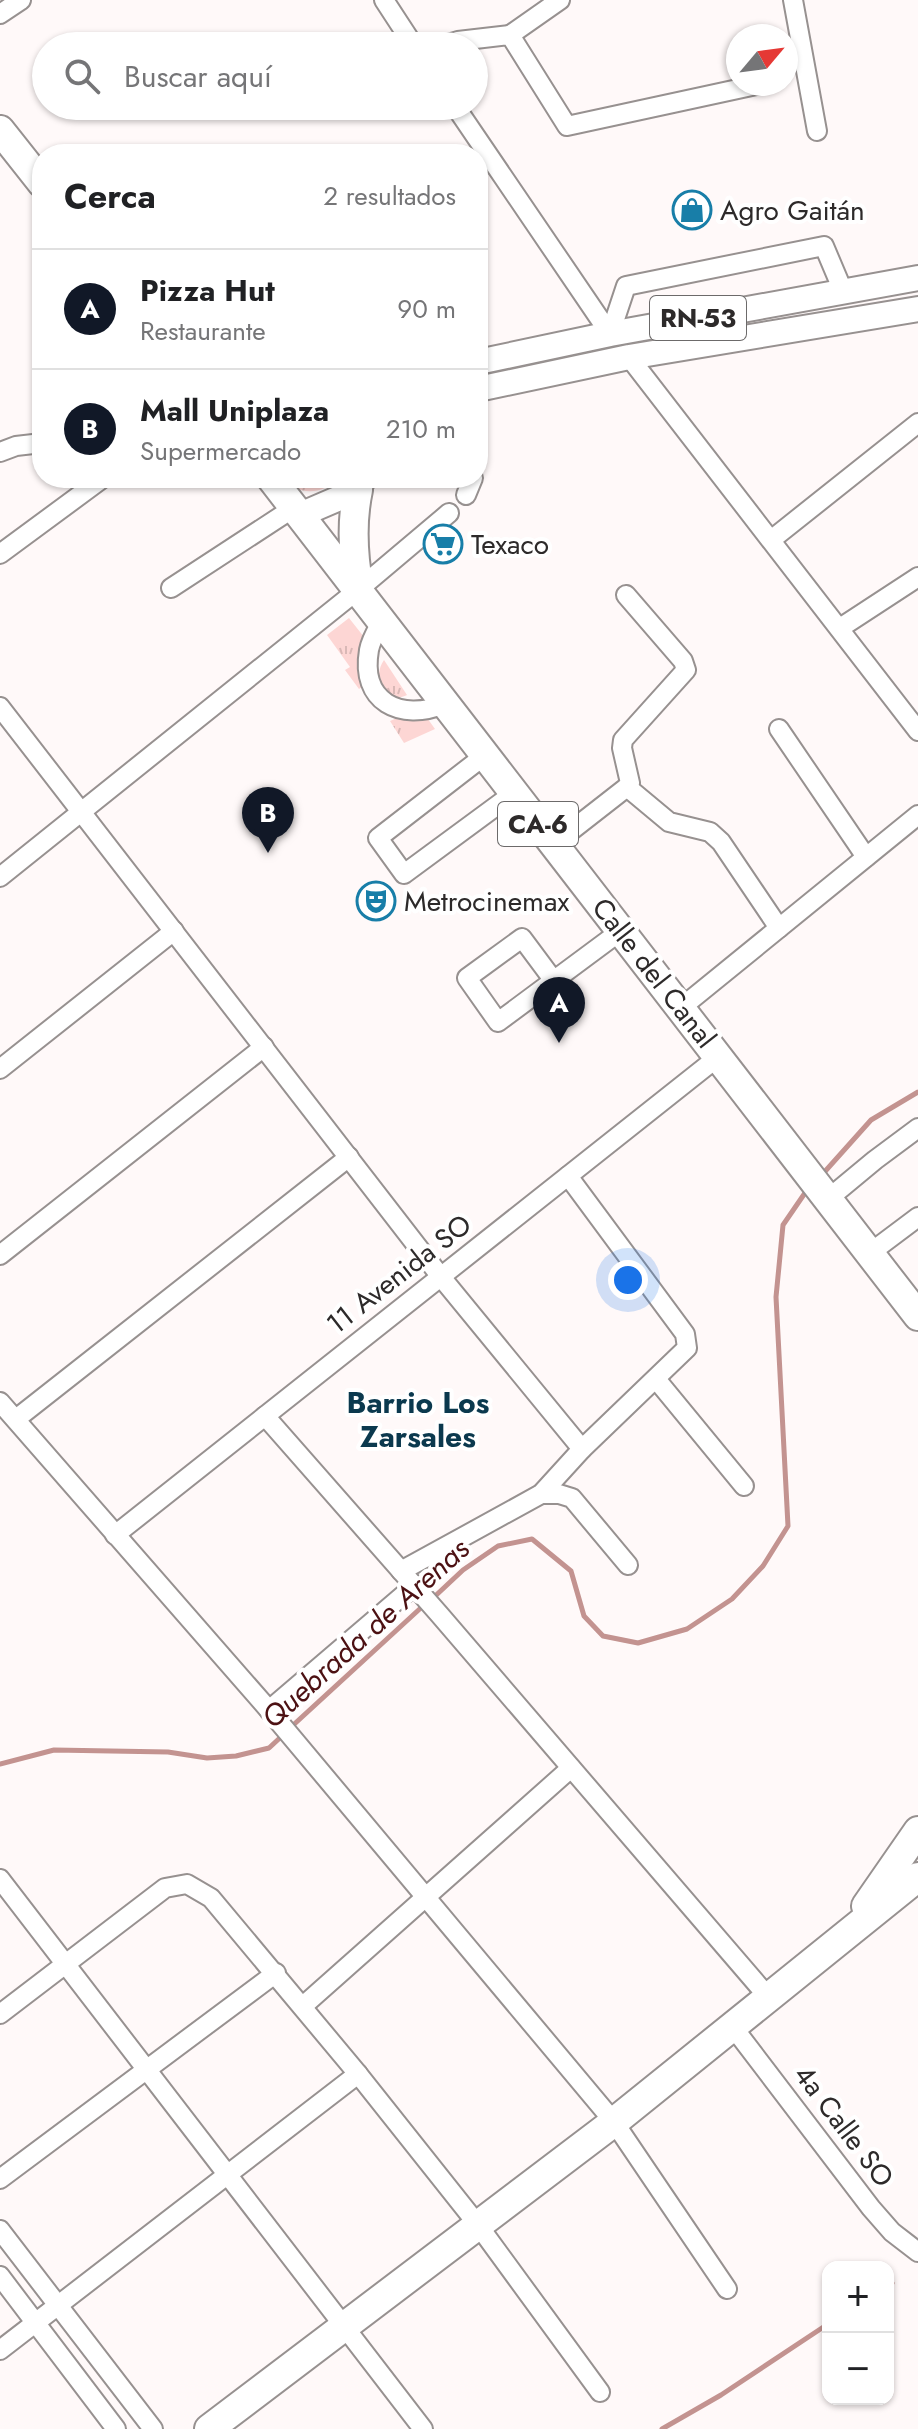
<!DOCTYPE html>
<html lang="es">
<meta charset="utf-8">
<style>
:root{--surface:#fff;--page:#f6f6f6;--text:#202124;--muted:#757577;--line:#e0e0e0;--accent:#111827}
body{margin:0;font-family:Jost,sans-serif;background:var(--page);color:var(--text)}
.controls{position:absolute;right:24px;bottom:24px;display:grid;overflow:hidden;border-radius:16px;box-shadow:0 2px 6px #0004}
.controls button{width:72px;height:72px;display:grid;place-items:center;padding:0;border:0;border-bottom:2px solid var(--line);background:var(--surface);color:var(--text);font:40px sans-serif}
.compass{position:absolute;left:726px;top:24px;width:72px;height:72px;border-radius:50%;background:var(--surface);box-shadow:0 2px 6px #0004;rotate:61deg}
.you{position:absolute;left:628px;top:1280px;width:28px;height:28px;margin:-20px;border:6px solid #fff;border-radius:50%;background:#1a73e8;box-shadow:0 0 0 12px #1a73e833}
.badge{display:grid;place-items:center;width:52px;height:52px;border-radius:50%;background:var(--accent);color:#fff;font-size:26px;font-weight:700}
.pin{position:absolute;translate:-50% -66px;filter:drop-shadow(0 2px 4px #0008)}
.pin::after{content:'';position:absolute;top:42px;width:28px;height:24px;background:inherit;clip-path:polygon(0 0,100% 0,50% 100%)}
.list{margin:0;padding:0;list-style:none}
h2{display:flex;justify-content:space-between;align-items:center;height:104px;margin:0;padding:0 32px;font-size:34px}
h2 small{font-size:26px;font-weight:400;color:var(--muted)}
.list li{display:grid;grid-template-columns:52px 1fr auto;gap:24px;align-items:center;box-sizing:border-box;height:120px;padding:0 32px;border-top:2px solid var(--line)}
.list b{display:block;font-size:30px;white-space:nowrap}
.list p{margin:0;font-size:26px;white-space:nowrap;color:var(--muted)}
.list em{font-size:26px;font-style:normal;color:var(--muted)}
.icon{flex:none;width:44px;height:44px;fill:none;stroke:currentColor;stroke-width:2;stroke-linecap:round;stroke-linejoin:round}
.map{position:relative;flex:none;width:918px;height:2429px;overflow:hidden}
.search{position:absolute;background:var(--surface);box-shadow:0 2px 6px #0004;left:32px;top:32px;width:456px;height:88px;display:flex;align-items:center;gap:20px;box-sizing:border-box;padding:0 28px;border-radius:44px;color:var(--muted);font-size:30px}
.panel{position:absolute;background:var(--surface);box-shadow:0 2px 6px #0004;left:32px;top:144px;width:456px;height:344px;border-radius:32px}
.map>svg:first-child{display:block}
.park{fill:url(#park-tufts)}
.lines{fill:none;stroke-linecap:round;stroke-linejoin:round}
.stream{stroke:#c39390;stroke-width:5}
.minor-casing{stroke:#979190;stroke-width:22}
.major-casing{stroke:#979190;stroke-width:28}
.highway-casing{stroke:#979190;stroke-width:32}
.minor{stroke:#fff;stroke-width:18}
.major{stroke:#fff;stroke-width:24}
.highway{stroke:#fff;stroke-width:28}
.labels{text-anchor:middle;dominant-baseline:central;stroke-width:8;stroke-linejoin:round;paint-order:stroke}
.shield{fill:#fff;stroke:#6c6a6a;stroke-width:2}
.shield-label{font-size:26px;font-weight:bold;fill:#2d2a2a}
.poi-label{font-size:28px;fill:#2d2a2a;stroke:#fff;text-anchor:start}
.street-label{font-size:28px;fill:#2d2a2a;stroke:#fff}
.neighbourhood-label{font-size:30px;font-weight:bold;fill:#0b394e;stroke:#fff}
.water-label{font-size:30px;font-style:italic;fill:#4c1113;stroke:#fff}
</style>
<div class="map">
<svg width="918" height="2429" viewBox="0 0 918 2429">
<defs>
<pattern id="park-tufts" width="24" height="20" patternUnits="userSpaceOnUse" patternTransform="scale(2)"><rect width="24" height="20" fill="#fdd6d4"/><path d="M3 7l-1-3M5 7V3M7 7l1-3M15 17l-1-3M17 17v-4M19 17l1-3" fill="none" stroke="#d9b8b6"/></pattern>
</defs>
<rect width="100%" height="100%" fill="#fff9f9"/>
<g class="park">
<path d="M277,478H339C318,498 298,493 277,478Z"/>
<path d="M349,618L364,637C357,653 362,667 367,683L359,689L345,670L350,667L327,635Z"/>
<path d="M384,660L407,695C388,705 370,680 384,660Z"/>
<path d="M425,715L435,729L404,743L390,721L397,718Z"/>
</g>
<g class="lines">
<g class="stream">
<path d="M820,1177L871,1120L918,1092"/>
<path d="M432,1599L463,1570L498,1546L532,1539L571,1571L584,1616L603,1636L638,1643L687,1629L732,1599L763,1566L788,1526L776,1297L783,1225L807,1190"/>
<path d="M290,1728L424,1605"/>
<path d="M0,1764L54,1750L168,1752L207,1758L236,1756L269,1748L283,1735"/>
<path d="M888,2285L892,2283"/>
<path d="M662,2429L721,2395L828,2324"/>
</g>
<defs>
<g id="minor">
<path d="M384,0L414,46"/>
<path d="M793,0L817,131"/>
<path d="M0,14L21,0"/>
<path d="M510,35L560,0"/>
<path d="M441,46L458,41L510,35L567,126L761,84"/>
<path d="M455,106L610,334"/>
<path d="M610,334L626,286L824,246L843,291"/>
<path d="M629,357L918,731"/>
<path d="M0,452L16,446L42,443"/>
<path d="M466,495L473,478"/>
<path d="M771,540L918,423"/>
<path d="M0,554L103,478"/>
<path d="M171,588L295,507"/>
<path d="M382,621C377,630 371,639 369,650C360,702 400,722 445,704"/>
<path d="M840,628L918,577"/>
<path d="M0,707L441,1277L582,1449"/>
<path d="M779,729L866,857"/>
<path d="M484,756L378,838L404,874L514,793"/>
<path d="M627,787L669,822L710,832L721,842L779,928"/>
<path d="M554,844L627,787L630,783L622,748L623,740L686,670L683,661L626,595"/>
<path d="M0,877L359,589L449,513"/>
<path d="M554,981L522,938L467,978L498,1022L622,930"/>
<path d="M682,1007L918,815"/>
<path d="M0,1069L174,931"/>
<path d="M828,1199L875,1160L918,1128"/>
<path d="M870,1253L918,1217"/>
<path d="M0,1255L264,1047"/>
<path d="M656,1379L744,1486"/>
<path d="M0,1402L269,1710L614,2122L727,2289"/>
<path d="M265,1416L439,1614L769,1998"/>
<path d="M16,1419L349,1157"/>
<path d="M541,1494H559L572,1498L628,1565"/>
<path d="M115,1535L718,1057"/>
<path d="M401,1571L541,1494L582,1449L687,1348L685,1334L568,1176"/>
<path d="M269,1710L414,1586"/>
<path d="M0,1879L423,2429"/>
<path d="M303,2006L571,1768"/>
<path d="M0,2014L165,1888L187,1884L211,1898L358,2074L478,2225L600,2392"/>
<path d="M733,2027L871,2208L892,2232L918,2252"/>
<path d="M0,2179L276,1973"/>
<path d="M0,2230L153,2429"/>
<path d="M0,2276L116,2429"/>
<path d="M0,2350L358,2074"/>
</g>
<g id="major">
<path d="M478,362L610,334L918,278"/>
<path d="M478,389L629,357L918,309"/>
<path d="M300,515L358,490L364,478"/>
</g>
<g id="highway">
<path d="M0,130L42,183"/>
<path d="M271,478L918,1316"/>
<path d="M358,490C351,523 353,556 359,588"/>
<path d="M866,1906L918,1831"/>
<path d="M209,2429L614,2122L918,1877"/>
</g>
</defs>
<use href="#minor" class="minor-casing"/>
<use href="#major" class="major-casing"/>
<use href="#highway" class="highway-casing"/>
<use href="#minor" class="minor"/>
<use href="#major" class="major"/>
<use href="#highway" class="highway"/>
</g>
<defs>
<symbol id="shop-ring" viewBox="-11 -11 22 22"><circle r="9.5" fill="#fff" stroke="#187ea8" stroke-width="1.5"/><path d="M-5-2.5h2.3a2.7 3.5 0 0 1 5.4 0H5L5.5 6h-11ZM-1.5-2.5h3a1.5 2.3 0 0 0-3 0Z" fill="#187ea8"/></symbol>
<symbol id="supermarket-ring" viewBox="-11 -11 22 22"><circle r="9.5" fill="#fff" stroke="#187ea8" stroke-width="1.5"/><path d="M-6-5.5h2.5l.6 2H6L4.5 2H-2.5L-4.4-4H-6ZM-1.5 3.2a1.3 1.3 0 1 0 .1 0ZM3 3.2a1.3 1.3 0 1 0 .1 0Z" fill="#187ea8"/></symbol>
<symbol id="theatre-ring" viewBox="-11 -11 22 22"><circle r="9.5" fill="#fff" stroke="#187ea8" stroke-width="1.5"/><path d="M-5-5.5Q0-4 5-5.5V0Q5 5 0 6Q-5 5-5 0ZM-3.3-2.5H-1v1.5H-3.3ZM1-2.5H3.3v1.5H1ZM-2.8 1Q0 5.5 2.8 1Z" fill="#187ea8"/></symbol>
</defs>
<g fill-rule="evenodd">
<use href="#shop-ring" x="670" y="188" width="44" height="44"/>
<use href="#supermarket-ring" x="421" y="522" width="44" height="44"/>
<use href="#theatre-ring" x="354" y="879" width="44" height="44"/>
</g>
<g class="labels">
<g class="shield">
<rect x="650" y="296" width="96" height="44" rx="6"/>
<rect x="498" y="802" width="80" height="44" rx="6"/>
</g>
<g class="shield-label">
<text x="698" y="318">RN-53</text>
<text x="538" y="824">CA-6</text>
</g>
<g class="poi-label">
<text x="720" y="210">Agro Gaitán</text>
<text x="471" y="544">Texaco</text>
<text x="404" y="901">Metrocinemax</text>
</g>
<g class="street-label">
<text transform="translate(654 973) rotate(52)">Calle del Canal</text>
<text transform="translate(399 1274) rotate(-38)">11 Avenida SO</text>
<text transform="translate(844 2126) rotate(53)">4a Calle SO</text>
</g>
<g class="neighbourhood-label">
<text x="418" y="1402">Barrio Los<tspan x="418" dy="34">Zarsales</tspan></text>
</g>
<g class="water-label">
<text transform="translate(365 1633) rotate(-42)">Quebrada de Arenas</text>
</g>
</g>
</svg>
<div class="controls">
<button>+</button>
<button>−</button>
</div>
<svg class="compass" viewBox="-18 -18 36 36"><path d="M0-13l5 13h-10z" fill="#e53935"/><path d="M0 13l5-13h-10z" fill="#757577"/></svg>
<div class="you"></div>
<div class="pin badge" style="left:559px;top:1043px">A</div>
<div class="pin badge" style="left:268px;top:853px">B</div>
<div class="search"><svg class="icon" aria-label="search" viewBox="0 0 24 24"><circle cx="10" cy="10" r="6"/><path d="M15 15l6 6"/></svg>Buscar aquí</div>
<section class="panel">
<h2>Cerca<small>2 resultados</small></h2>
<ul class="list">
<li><span class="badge">A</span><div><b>Pizza Hut</b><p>Restaurante</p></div><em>90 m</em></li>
<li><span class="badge">B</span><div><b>Mall Uniplaza</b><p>Supermercado</p></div><em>210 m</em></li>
</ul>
</section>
</div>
